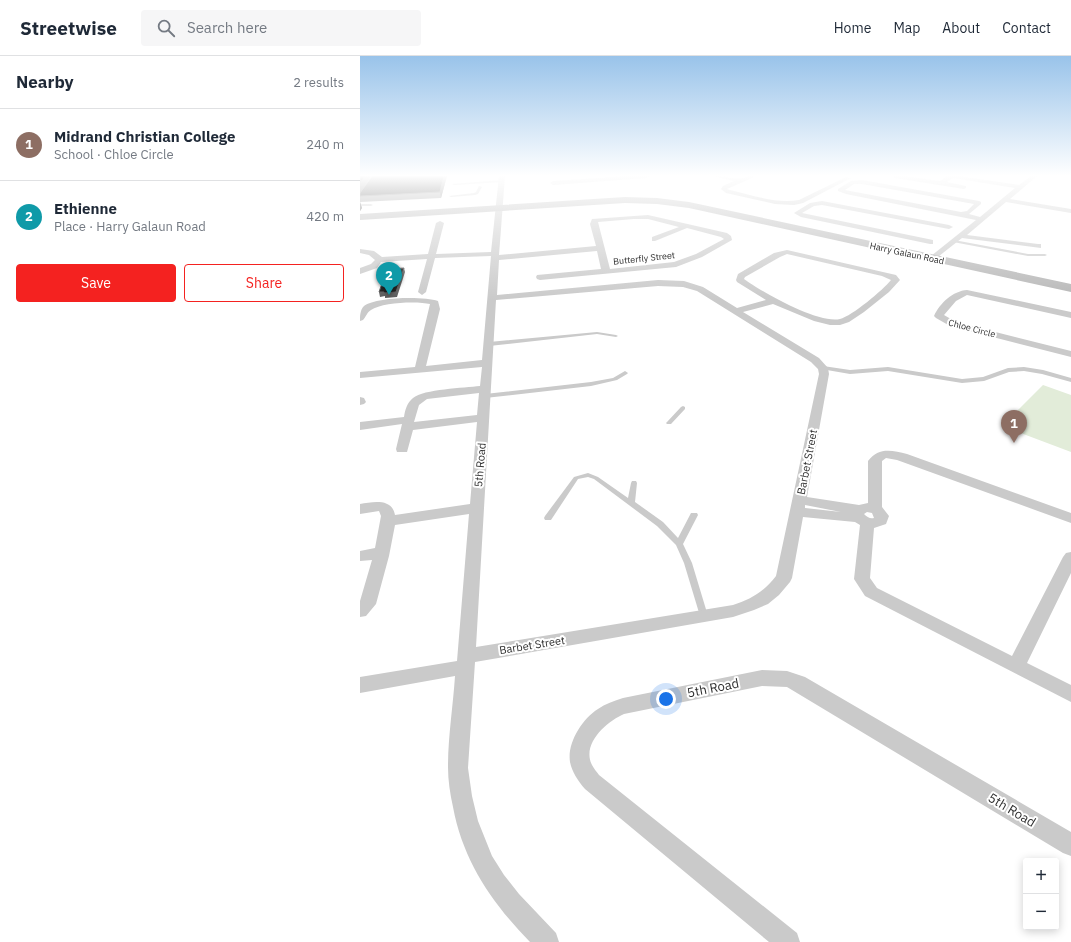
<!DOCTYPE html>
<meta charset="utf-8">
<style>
:root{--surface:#fff;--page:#f6f6f7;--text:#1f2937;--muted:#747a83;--line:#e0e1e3;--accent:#f42220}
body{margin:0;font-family:"IBM Plex Sans",sans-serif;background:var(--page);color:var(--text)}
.controls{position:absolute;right:12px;bottom:12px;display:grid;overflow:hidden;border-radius:4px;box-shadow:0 2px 10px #0003}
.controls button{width:36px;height:36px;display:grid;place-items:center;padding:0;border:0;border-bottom:1px solid var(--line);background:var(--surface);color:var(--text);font:20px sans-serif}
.you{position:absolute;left:306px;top:643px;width:14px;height:14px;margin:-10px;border:3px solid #fff;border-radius:50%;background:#1a73e8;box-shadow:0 0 0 6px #1a73e833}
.badge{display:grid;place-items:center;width:26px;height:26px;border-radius:50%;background:var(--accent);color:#fff;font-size:13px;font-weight:700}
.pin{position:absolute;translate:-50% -33px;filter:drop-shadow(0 1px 2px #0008)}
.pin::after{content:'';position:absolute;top:21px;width:14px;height:12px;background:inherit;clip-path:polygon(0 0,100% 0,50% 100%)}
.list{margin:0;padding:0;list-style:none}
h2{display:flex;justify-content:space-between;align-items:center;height:52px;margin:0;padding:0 16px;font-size:17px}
h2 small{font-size:13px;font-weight:400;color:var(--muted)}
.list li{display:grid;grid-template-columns:26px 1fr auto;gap:12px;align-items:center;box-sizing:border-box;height:72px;padding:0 16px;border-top:1px solid var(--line)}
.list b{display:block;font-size:15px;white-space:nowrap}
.list p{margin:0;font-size:13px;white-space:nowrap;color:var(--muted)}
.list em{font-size:13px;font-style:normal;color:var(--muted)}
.actions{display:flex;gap:8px;padding:12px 16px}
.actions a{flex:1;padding:9px 0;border:1px solid var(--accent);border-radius:4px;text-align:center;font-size:14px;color:var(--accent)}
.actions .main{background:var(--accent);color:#fff}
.icon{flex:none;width:22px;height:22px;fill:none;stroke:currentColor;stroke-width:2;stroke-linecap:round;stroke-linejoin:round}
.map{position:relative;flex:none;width:711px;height:886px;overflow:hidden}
header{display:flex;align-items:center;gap:24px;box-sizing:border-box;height:56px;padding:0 20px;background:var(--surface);border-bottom:1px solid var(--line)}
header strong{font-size:19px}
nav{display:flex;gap:22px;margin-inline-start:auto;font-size:14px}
.search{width:280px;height:36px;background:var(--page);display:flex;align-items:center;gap:10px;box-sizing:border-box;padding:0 14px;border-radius:4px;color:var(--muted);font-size:15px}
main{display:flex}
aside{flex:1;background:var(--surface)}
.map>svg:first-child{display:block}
.green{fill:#e2ecd9}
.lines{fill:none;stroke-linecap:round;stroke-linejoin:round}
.lane{fill:#cacaca;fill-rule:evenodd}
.street{fill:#cacaca;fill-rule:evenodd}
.secondary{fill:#b7b7b7;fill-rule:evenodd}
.wall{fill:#8a8a8a}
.shaded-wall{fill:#5a5a5a}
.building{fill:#141414;stroke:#5a5a5a}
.labels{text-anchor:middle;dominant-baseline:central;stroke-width:4;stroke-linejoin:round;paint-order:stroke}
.far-street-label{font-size:9px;fill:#2d2d2d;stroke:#fff}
.street-label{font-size:11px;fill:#2d2d2d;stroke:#fff}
.near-street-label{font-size:13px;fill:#2d2d2d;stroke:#fff}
</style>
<header>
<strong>Streetwise</strong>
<div class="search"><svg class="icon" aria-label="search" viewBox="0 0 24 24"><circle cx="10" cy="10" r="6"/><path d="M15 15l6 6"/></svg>Search here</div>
<nav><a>Home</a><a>Map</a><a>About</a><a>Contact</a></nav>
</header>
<main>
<aside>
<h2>Nearby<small>2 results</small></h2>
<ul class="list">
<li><span class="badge" style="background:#8d6e63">1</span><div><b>Midrand Christian College</b><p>School · Chloe Circle</p></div><em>240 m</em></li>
<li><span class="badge" style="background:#0f9aa8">2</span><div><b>Ethienne</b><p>Place · Harry Galaun Road</p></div><em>420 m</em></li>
</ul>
<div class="actions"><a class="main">Save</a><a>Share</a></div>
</aside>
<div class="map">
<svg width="711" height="886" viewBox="0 0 711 886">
<rect width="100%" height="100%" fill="#fff"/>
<path class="green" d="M683,329L711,339V396L642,370Z"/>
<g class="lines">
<g class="lane">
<path d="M142,124L143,126L94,129L92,128Z"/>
<path d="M119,130L122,131L118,138L115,139L91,141L89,140L114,137L116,136Z"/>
<path d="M0,148H11L13,149L11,150H0Z"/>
<path d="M594,184L668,198H685L687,199L685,200H668L593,186L592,185Z"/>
<path d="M237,276L256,279L258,280L256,281L237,278L129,290L126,288L129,286Z"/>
<path d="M463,310L490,314L528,311L602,323L623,321L648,312L664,311L683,314L711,322V326L682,318L664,315L649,316L624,325L602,327L528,315L490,318L461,313L460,312Z"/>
<path d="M265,315L268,317L267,318L257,324L231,330L125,342L122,340L125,338L231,326L253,322Z"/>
<path d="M323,350L325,351V353L311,368H307L306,367L307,366L321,351Z"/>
<path d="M228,417L238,421L268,442L271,427L272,425H276L277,427L275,446L303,466L318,482L331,457H337L338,459L323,488L332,507L348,560L347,562L344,563L341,562L340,560L324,507L316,489L297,470L234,423L228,421L218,423L191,464H185L184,462L185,460L214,421Z"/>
</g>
<g class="street">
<path d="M139,120H145L139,199L236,190L230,168L232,163L288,159L367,177L371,180L372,184L342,201L316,211L180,224L177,223L176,221L177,219L241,213L237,195L139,204L137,239L298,224L324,225L343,231L377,252L406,244L377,226L376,224L378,218L414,197L427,194L536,219L540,224L529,236L504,256L489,266L480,269H470L454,265L413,248L383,256L459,302L468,312L469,318L447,441L499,449L508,447V405C518,391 532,394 547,398L711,457V467L537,404L526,402L522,405V451L529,460L526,468L514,472L510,522L517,532L652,600L703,501L706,497L711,496V517L667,607L711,629V646L505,540L494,523L500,469L495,466L443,461L432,522L430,526L419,539L408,548L394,554L373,561L115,606L108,712L112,740L118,765L132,800L144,819L159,838L196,877L199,886H170C132,847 103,805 93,751C90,738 88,724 88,711C88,681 93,650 95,620L0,637V621L97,605L109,458L35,469L29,500L16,548L6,560L0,561V545L12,504L0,505V495L15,492L21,460L19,455L0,458V448C13,446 32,442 35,459L110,448L117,366L53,374L47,396H37L36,393L42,368L0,374V366L44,361C45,354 47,347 53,342C64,333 104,332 120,330L122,311L0,322V316L55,311L70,248C58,245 22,246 11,254C7,256 6,261 3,264L0,265C0,260 0,254 4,250C16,241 63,240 78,245L80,253L66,310L122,304L131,200L75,202L66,236L62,239L58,236L67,203L21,206L17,212L0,218V212L11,208L15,204L9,199L0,197V193L14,195L22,201L68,198L76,167L80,165L84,167L76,198L131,196ZM274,163H288L319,171L292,181V185H295L327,172L361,181L364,183L336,198L314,206L250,213L238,166ZM427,198L522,220L531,224C523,234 492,260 480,263C458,268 402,236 384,223L385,221L420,201ZM298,230L323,231L337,235L451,306L458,313L459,318L416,520C405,535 390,544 373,549L116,591L136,244ZM119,337L117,359L54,366L59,349L67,343ZM445,449L481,456L445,452ZM507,456L512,457L514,462C510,463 507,461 504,458Z"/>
<path d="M267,120H289L286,122L193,129L190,127L193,125Z"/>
<path d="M352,120C361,119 373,124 382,122C387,121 390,120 395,120L394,121L367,133L370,134C392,139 416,148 439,144L486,121L491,122L443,147L434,149L415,148L366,137L361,133L363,130L374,125Z"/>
<path d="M532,120H544L580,125L587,120H599L659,129L671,120H677L650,143L711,153V157L646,146L607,179L678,188H681V192L602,182L574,204H571V200L616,164L486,138L478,135V133L491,125L502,124L619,145L621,146V148L609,158L620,161L655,132L593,122L587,126L606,130V132L604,133L535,122ZM494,128H502L614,148L607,155L601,156L485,134Z"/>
<path d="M462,145L589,169L593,171L589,173L462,149L454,150L442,157L573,184V188H570L441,161L434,157L450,147Z"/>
<path d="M607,234L711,256V262L607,239L596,245L584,259L596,266L711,295V301L590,270L576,262L574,260C580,247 593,235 607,234Z"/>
<path d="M0,341L4,342L6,346L4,348L0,349Z"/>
<path d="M402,614L427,615L445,621L711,776V800L703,797L427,631L402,630L264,658C248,665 221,687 232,709C234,713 237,716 239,719L437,877L440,886H409L225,733C218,725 212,716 210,706C207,687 222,663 238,653C245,648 254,645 263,642Z"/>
</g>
<path class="secondary" d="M265,141L297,142L329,146L711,228V236L329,152L297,148L265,147L0,164V158Z"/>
</g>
<path class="wall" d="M0,120H11L4,131L87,120L81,142L0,146L2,152L0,155Z"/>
<g class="shaded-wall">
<path d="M5,120H11L0,138V128Z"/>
<path d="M84,120H87L81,142L80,136Z"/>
<path d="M0,146L2,152L0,155Z"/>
<path d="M44,212L45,216L37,241L25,242V240L20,241L19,236H24Z"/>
</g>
<g class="building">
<path d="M0,120H5L0,128Z"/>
<path d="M12,120H84L80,136L0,140V137Z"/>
<path d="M44,212L36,236L24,237V236H19L27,213Z"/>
</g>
<linearGradient id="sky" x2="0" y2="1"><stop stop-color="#99c3ea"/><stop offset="0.49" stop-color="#fff"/><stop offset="1" stop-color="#fff" stop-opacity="0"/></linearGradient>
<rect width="711" height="244" fill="url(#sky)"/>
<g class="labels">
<g class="far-street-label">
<text transform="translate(547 197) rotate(12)">Harry Galaun Road</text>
<text transform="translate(284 202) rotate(-6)">Butterfly Street</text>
<text transform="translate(612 272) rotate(15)">Chloe Circle</text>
</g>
<g class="street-label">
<text transform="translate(447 406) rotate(-79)">Barbet Street</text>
<text transform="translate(120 409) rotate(-85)">5th Road</text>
<text transform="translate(172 589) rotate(-9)">Barbet Street</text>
</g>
<g class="near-street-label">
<text transform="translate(353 632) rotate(-11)">5th Road</text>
<text transform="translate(652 754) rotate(31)">5th Road</text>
</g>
</g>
</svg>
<div class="controls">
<button>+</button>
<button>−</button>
</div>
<div class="you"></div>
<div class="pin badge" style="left:654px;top:387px;background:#8d6e63">1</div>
<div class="pin badge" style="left:29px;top:239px;background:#0f9aa8">2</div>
</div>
</main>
